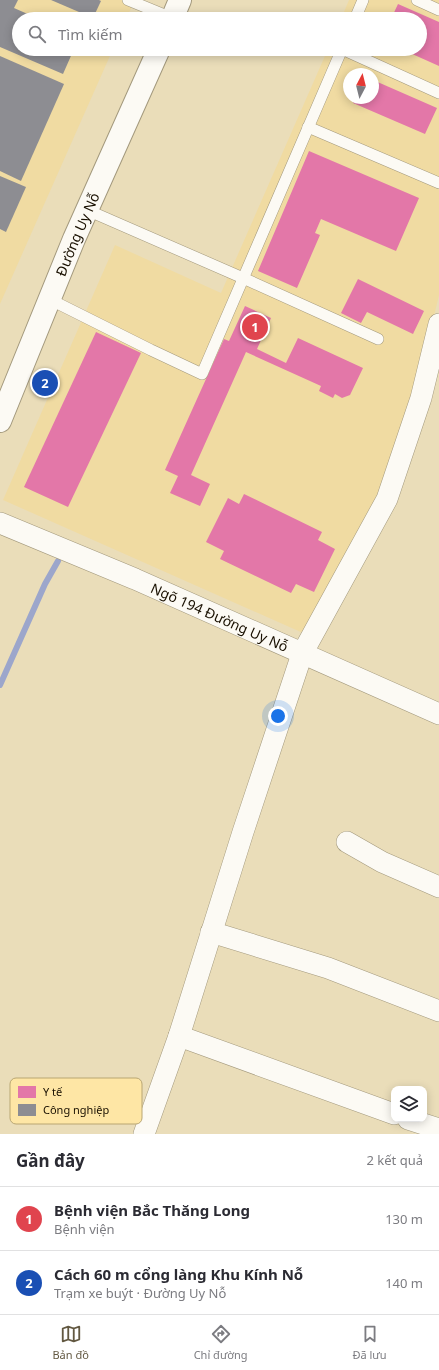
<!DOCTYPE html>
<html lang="vi">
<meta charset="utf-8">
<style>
:root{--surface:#fff;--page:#f7f7f7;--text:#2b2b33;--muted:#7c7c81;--line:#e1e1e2;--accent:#625841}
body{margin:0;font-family:"Noto Sans",sans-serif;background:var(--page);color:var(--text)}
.controls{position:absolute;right:12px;bottom:12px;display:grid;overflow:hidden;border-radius:8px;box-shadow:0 2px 10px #0003}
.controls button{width:36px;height:36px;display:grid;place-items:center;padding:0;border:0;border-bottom:1px solid var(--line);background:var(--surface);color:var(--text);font:20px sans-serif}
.compass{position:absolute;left:343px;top:68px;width:36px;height:36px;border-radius:50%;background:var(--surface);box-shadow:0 2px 10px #0003;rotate:7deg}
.you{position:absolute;left:278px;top:716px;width:14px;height:14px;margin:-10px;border:3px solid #fff;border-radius:50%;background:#1a73e8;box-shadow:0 0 0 6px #1a73e833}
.badge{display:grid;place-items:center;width:26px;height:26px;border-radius:50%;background:var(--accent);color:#fff;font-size:13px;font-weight:700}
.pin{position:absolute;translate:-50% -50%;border:2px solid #fff;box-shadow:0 1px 4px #0006}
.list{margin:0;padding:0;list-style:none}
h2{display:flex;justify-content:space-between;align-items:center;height:52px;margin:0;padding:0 16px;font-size:17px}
h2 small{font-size:13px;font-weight:400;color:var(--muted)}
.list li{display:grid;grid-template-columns:26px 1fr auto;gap:12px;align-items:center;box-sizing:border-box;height:64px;padding:0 16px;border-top:1px solid var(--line)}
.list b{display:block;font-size:15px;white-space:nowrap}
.list p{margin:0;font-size:13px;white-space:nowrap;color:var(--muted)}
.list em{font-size:13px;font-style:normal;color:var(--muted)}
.icon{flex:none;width:22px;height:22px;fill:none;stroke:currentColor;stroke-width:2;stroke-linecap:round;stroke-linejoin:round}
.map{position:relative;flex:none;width:439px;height:1134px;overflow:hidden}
.search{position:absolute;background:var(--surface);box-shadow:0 2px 10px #0003;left:12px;right:12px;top:12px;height:44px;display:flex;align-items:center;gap:10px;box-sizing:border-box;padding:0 14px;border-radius:22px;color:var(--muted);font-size:15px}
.sheet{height:180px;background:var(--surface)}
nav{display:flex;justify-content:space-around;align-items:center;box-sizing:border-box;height:56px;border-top:1px solid var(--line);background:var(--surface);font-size:11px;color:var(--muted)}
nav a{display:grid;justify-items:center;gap:2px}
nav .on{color:var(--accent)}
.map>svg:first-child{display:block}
.built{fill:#f0dba2;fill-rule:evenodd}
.health{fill:#e377a8}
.industry{fill:#8d8d92}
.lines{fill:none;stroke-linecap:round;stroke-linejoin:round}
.stream{stroke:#9ca6cb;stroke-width:6}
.lane-casing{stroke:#a3997d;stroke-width:12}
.street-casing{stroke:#a3997d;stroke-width:22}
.secondary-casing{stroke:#a3997d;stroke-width:24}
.lane{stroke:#fcfaf4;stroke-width:11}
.street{stroke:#fcfaf4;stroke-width:21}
.secondary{stroke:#fcfaf4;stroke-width:22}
.labels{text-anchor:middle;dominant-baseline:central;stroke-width:4;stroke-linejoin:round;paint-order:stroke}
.street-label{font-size:14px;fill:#191000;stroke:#fee6a5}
.key{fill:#fee6a5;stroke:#b9a673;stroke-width:1}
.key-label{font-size:11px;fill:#191000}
</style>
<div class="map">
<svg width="439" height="1134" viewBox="0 0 439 1134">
<rect width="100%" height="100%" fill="#eaddb9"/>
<g class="built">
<path d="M0,0H135L126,19H19V49H113L0,304Z"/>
<path d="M349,0H439V295L424,359L376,499L303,633L3,500L115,245L221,293L328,49H420V19H341ZM349,74H373V98H349Z"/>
</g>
<g class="health">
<path d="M398,4L439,22V66L401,49H420V19H391Z"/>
<path d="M373,80L437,108L425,134L353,103L356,98H373Z"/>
<path d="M309,151L419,198L396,251L321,219L315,233L320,235L297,288L258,271Z"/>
<path d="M358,279L424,311L413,334L367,312L361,323L341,313Z"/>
<path d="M245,306L271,318L257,349L286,363L298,338L363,368L350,395L342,398L335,394L333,398L319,391L321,386L246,352L191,475L210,484L200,506L170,493L178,476L165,470L224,339L229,341Z"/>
<path d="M96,332L141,353L68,507L24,487Z"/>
<path d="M244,494L322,532L318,540L335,549L314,592L296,584L291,593L220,559L224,551L206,542L228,498L239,504Z"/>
</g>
<g class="industry">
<path d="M0,0H18L14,8L39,19H19V49H74L63,74L0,47Z"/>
<path d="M51,0H99L101,1L93,18Z"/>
<path d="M0,56L64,84L21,181L0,171Z"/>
<path d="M0,176L26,187L6,232L0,229Z"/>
</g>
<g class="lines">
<path class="stream" d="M0,685L45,584L58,561"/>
<defs>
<g id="lane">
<path d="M128,0L172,18"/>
<path d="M417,0L439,10"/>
<path d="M355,19L363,0"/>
<path d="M342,49L439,93"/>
<path d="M308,127L439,183"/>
<path d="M87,210L243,278L378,339"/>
<path d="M49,299L151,350L202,374L342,49"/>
</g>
<g id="street">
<path id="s1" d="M0,523L135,579L439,714"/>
<path d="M347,842L382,862L439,887"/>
<path d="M211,932L328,968L439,1011"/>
<path d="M179,1036L394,1114"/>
<path d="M408,1119L439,1129"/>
<path d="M144,1134L179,1036L243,832L302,654L387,499L421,398L439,324"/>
</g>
<g id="secondary">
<path d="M172,19L180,0"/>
<path id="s2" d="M0,421L74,239L159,49"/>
</g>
</defs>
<use href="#lane" class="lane-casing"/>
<use href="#street" class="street-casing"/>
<use href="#secondary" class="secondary-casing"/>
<use href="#lane" class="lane"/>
<use href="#street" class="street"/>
<use href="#secondary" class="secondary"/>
</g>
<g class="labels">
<g class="street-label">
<text stroke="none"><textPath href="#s2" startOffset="202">Đường Uy Nỗ</textPath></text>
<text stroke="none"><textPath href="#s1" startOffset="239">Ngõ 194 Đường Uy Nỗ</textPath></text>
</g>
</g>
<rect x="10" y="1078" width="132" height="46" rx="6" class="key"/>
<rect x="18" y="1086" width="18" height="12" fill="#e377a8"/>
<rect x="18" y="1104" width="18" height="12" fill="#8d8d92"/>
<g class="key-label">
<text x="43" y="1096">Y tế</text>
<text x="43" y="1114">Công nghiệp</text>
</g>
</svg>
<div class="controls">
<button><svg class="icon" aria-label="layers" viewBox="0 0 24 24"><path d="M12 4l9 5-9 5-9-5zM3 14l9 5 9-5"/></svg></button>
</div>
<svg class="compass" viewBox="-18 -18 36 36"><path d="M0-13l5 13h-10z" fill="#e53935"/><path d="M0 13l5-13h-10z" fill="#7c7c81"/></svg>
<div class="you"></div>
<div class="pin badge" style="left:255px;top:327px;background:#e0444e">1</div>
<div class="pin badge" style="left:45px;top:383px;background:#1a4fb4">2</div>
<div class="search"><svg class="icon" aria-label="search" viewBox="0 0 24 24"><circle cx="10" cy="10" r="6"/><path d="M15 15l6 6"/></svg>Tìm kiếm</div>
</div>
<section class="sheet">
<h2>Gần đây<small>2 kết quả</small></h2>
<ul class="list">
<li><span class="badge" style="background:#e0444e">1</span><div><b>Bệnh viện Bắc Thăng Long</b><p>Bệnh viện</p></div><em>130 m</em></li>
<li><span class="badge" style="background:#1a4fb4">2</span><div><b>Cách 60 m cổng làng Khu Kính Nỗ</b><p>Trạm xe buýt · Đường Uy Nỗ</p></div><em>140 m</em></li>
</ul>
</section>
<nav>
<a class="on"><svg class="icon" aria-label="map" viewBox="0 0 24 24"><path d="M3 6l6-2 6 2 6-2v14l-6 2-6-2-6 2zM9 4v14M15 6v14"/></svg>Bản đồ</a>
<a><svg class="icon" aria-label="directions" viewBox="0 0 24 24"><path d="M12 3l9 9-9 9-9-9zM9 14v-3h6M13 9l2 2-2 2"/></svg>Chỉ đường</a>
<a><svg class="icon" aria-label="saved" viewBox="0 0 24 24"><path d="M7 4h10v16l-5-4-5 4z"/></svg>Đã lưu</a>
</nav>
